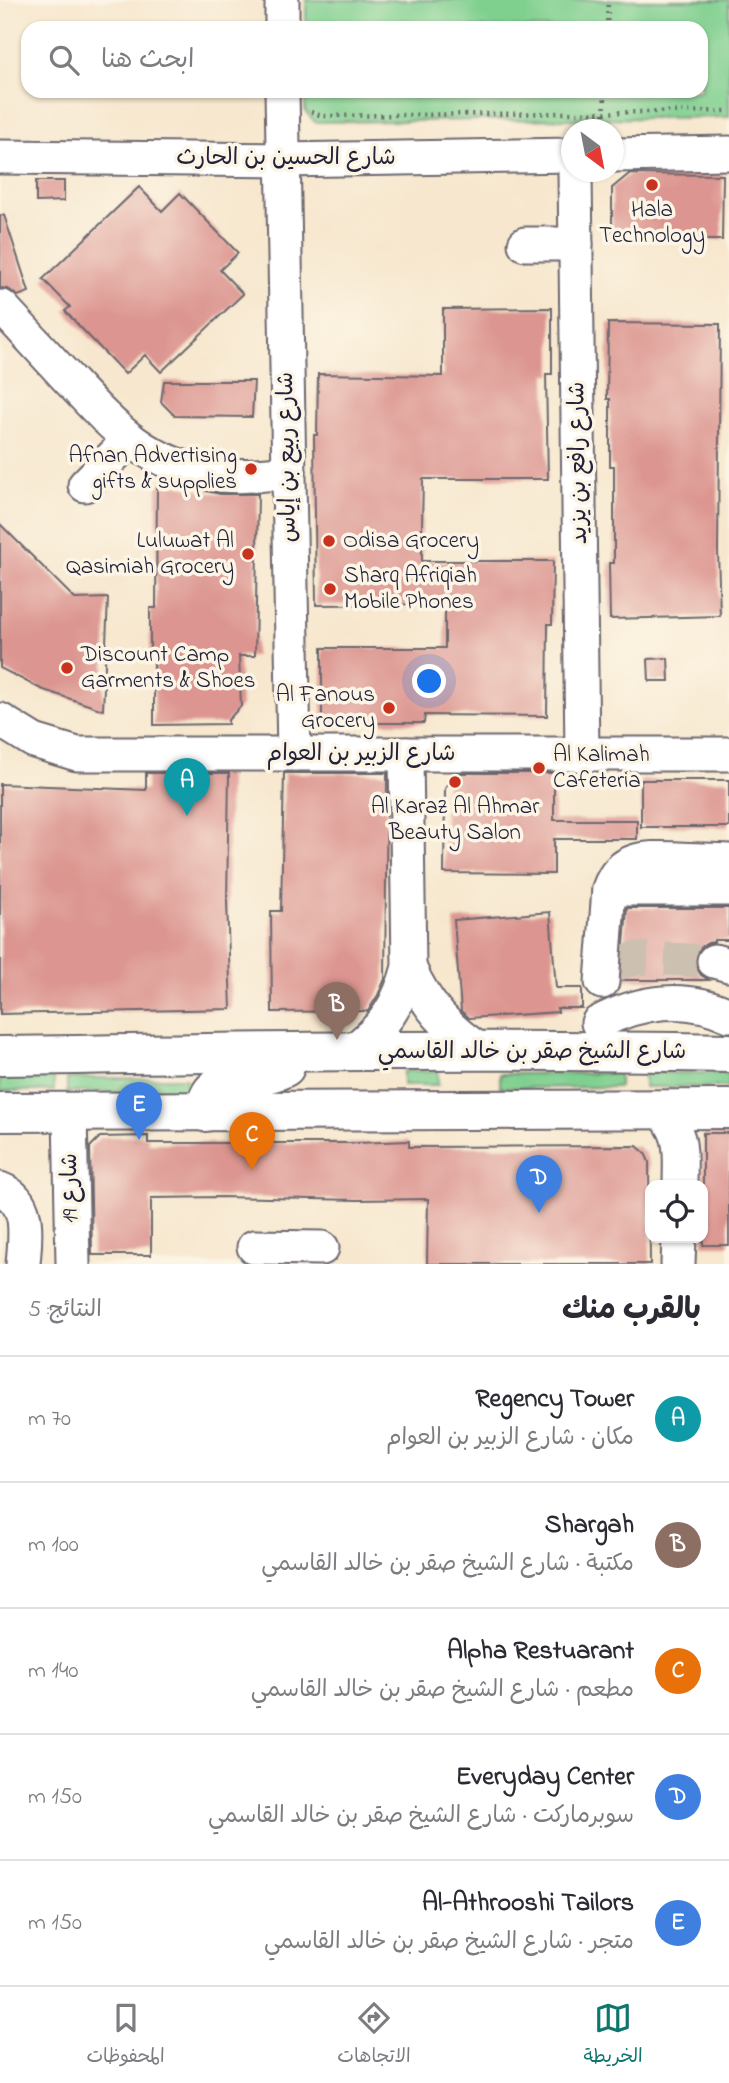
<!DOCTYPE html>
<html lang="ar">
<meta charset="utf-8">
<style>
:root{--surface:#fff;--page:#f7f7f7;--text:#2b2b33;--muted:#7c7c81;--line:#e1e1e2;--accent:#0f766e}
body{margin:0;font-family:"Indie Flower","Playpen Sans Arabic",sans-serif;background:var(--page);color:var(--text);direction:rtl}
.controls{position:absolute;right:21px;bottom:21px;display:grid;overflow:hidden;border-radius:14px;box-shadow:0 2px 5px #0004}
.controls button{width:63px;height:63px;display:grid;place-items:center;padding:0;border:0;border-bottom:2px solid var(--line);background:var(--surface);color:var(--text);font:35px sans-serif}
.compass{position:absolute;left:561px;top:119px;width:63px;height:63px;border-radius:50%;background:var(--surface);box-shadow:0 2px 5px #0004;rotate:148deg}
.you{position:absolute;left:430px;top:682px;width:24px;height:24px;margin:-18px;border:5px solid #fff;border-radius:50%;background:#1a73e8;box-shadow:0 0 0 10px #1a73e833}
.badge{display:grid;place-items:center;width:46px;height:46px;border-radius:50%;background:var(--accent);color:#fff;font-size:23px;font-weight:700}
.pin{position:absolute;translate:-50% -58px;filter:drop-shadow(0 2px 4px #0008)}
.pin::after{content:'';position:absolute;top:37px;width:24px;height:21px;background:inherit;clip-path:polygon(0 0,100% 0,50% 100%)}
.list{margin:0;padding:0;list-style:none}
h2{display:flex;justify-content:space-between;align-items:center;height:91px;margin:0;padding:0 28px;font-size:30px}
h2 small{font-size:23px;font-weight:400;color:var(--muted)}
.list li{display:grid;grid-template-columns:46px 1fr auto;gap:21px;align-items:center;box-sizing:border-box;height:126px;padding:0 28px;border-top:2px solid var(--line)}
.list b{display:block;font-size:26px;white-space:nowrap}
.list p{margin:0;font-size:23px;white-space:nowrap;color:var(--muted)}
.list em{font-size:23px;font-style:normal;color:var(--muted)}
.icon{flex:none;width:38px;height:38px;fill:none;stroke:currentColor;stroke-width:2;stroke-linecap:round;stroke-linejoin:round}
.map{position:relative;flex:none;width:729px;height:1264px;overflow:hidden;direction:ltr}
.search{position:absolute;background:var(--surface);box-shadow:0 2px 5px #0004;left:21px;right:21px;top:21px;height:77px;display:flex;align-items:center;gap:18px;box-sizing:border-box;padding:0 24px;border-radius:21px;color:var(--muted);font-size:26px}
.sheet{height:721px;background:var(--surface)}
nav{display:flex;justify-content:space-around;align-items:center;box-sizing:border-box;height:98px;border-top:2px solid var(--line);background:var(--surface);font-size:19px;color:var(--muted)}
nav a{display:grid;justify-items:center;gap:4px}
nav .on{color:var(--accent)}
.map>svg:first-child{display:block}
.green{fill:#7fcf8f;stroke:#507865;stroke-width:2}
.building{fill:#dc9590}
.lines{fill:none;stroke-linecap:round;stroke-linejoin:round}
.minor-tunnel{stroke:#ccc0b1;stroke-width:33;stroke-dasharray:33 17;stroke-linecap:butt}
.minor-casing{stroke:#6d676e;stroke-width:37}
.major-casing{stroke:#6d676e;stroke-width:42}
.path{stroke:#6d676e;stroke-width:4.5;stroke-dasharray:2 5;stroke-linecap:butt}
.minor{stroke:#fff;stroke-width:33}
.major{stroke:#fff;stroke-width:38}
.poi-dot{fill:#c8321e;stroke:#fcf5e5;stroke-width:2.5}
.labels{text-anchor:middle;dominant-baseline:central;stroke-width:7;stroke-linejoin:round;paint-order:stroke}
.street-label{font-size:23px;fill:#22223b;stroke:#fcf5e5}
.poi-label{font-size:23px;fill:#22223b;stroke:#fcf5e5;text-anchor:start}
</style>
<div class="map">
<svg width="729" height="1264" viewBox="0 0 729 1264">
<rect width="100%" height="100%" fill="#fcf5e5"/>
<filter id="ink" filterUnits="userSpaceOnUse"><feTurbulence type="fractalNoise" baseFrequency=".0143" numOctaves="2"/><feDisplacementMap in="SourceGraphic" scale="14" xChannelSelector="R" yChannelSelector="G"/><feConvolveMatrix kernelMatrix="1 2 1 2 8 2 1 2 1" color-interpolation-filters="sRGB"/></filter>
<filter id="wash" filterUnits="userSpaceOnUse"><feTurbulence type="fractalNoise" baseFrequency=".00686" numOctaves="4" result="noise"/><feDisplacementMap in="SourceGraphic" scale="28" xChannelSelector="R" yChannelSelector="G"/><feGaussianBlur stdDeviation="1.57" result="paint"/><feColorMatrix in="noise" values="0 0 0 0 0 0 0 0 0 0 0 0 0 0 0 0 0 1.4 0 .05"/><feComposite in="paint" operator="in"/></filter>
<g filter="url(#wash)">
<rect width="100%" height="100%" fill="#f7e7ce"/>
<g class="green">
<path d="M306,0H729V117L315,122L305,111V91H701V28H306Z"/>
<rect x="403" y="1071" width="35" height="14"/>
<path d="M619,1073V1087L500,1088V1074Z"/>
<rect x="644" y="1073" width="85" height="14"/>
<rect x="0" y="1078" width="54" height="13"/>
<rect x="67" y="1078" width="119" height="14"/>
</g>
<g id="blocks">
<g class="building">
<path d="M629,174L723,175L722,240H612V188Z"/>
<path d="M36,181H64V201L36,202Z"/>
<path d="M139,187L162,211L180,193L238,253L220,270L243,294L161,372L145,355L125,374L65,311L70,307L43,279Z"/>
<path d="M4,215L29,292L18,296L8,289L0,288V216Z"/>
<path d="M552,308V374H546L548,479H423L422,527V561H553L552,624H548L547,716L425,715L424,723H322V648H445V604L316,605L314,435H317L318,374L443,376V309Z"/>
<path d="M608,323L720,324L718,551L720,616L610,619L609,563H614V466H610V399H607Z"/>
<path d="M164,381H254L252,417L175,416L161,402Z"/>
<path d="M157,485H177L220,494H258L255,656H239L241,706L228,720V724L154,725V656H150V608H156Z"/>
<path d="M0,524L75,599L108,598L103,710L41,689L0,668Z"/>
<path d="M668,658L669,681H649L648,659Z"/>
<path d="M146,773H229L227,902L231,1009L0,1014V784L146,790Z"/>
<path d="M284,773H387L385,979L378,995L368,1011L272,1012L271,911H281Z"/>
<path d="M453,773H554V820H637V839H554V874L444,873L445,789Z"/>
<rect x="641" y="780" width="88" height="47"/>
<path d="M627,908H729V940H714V942L708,943L701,947L696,955V967L701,975L709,980H621Z"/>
<path d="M550,912L556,988H582V1008H557L558,1012L469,1018L461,1011L454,920Z"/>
<rect x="703" y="1133" width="26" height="112"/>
<path d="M148,1136V1143H356L409,1141V1147L637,1146L645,1153L649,1162L650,1264H427L428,1199L357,1200L222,1197L151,1198V1255H92L90,1147L100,1137Z"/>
</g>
</g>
</g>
<g filter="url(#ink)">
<use href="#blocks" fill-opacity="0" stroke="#6d676e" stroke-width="2"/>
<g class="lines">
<path class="minor-tunnel" d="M616,965L636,958L714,961"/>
<defs>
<g id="minor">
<path d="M282,0V28"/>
<path d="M282,91L294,754"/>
<path d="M614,155L729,153"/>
<path d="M0,157L283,160L572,155"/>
<path d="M575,172L582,755"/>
<path d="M525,244H576"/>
<path d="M2,307C26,333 49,358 72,383C115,429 147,464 213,474C239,478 264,474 289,472"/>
<path d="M85,485L129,440"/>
<path d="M0,720L34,741L77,754H729"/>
<path d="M609,889H729"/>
<path d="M714,961L729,965"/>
<path d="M409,967C425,1004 447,1029 481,1051"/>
<path d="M602,982L609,889C620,855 649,858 678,859C695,860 712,860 729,861"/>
<path d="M598,1023C639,1001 686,994 729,1015"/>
<path d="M352,1051C384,1028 399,1005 409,967L406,754"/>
<path d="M659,1109C685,1133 680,1154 680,1185"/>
<path d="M70,1112L73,1264"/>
<path d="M0,1189C32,1201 25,1237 23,1264"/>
<path d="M254,1247L322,1248"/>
<path d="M678,1264L679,1238"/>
</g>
<g id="major">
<path d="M0,1056C243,1052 486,1048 729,1053"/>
<path d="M0,1112L729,1109"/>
<path d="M205,1112C210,1067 255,1084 285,1067"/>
</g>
</defs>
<use href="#minor" class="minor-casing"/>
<use href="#major" class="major-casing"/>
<g class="path">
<path d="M607,28L608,0"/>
<path d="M311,112L322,116L729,111"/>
<path d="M604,129L605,91"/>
</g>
<use href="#minor" class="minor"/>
<use href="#major" class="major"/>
</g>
</g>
<g class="poi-dot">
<circle cx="652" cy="185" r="7"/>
<circle cx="251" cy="469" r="7"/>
<circle cx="329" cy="541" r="7"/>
<circle cx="248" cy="554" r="7"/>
<circle cx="330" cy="589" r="7"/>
<circle cx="67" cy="668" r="7"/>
<circle cx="389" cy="708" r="7"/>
<circle cx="539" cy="768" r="7"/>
<circle cx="455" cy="782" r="7"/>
</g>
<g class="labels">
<g class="street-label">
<text x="286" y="158">شارع الحسين بن الحارث</text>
<text transform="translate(288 457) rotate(-91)">شارع ربيع بن إياس</text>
<text transform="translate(579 463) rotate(-91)">شارع رافع بن يزيد</text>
<text x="361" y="754">شارع الزبير بن العوام</text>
<text x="532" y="1052">شارع الشيخ صقر بن خالد القاسمي</text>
<text transform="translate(71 1188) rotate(-91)">شارع 19</text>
</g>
<g class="poi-label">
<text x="652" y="210" text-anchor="middle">Hala<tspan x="652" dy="26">Technology</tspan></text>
<text x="237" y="456" text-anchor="end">Afnan Advertising<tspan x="237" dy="26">gifts &amp; supplies</tspan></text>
<text x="234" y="541" text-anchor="end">Luluwat Al<tspan x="234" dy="26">Qasimiah Grocery</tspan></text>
<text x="343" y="541">Odisa Grocery</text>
<text x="344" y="576">Sharq Afriqiah<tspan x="344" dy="26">Mobile Phones</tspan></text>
<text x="81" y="655">Discount Camp<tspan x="81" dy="26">Garments &amp; Shoes</tspan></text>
<text x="375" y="695" text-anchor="end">Al Fanous<tspan x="375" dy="26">Grocery</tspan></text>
<text x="553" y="755">Al Kalimah<tspan x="553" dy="26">Cafeteria</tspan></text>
<text x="455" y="807" text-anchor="middle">Al Karaz Al Ahmar<tspan x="455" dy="26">Beauty Salon</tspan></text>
</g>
</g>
</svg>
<div class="controls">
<button><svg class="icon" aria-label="locate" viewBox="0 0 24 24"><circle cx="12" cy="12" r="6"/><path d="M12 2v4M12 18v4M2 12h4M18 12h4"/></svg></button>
</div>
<svg class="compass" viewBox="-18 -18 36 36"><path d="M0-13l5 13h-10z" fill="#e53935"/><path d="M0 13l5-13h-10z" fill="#7c7c81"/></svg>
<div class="you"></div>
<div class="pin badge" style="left:187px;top:816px;background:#0f9aa8">A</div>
<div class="pin badge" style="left:337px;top:1040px;background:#8d6e63">B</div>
<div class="pin badge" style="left:252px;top:1170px;background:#e8710a">C</div>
<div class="pin badge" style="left:539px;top:1213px;background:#3f7fe0">D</div>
<div class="pin badge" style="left:139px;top:1140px;background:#3f7fe0">E</div>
<div class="search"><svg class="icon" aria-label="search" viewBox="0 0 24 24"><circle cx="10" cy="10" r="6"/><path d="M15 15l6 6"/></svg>ابحث هنا</div>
</div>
<section class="sheet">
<h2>بالقرب منك<small>النتائج: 5</small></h2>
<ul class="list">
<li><span class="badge" style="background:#0f9aa8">A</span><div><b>Regency Tower</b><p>مكان · شارع الزبير بن العوام</p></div><em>70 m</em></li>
<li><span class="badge" style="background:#8d6e63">B</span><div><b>Shargah</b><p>مكتبة · شارع الشيخ صقر بن خالد القاسمي</p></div><em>100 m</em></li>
<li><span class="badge" style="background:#e8710a">C</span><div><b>Alpha Restuarant</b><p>مطعم · شارع الشيخ صقر بن خالد القاسمي</p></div><em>140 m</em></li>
<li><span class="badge" style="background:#3f7fe0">D</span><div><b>Everyday Center</b><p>سوبرماركت · شارع الشيخ صقر بن خالد القاسمي</p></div><em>150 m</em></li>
<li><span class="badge" style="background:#3f7fe0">E</span><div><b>Al-Athrooshi Tailors</b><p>متجر · شارع الشيخ صقر بن خالد القاسمي</p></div><em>150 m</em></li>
</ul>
</section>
<nav>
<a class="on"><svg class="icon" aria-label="map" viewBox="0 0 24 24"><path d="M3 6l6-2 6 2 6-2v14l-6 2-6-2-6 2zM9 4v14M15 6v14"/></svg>الخريطة</a>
<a><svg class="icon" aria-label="directions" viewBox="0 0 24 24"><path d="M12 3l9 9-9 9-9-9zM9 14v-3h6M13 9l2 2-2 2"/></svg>الاتجاهات</a>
<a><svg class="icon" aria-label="saved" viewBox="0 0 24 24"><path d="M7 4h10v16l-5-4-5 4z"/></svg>المحفوظات</a>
</nav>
